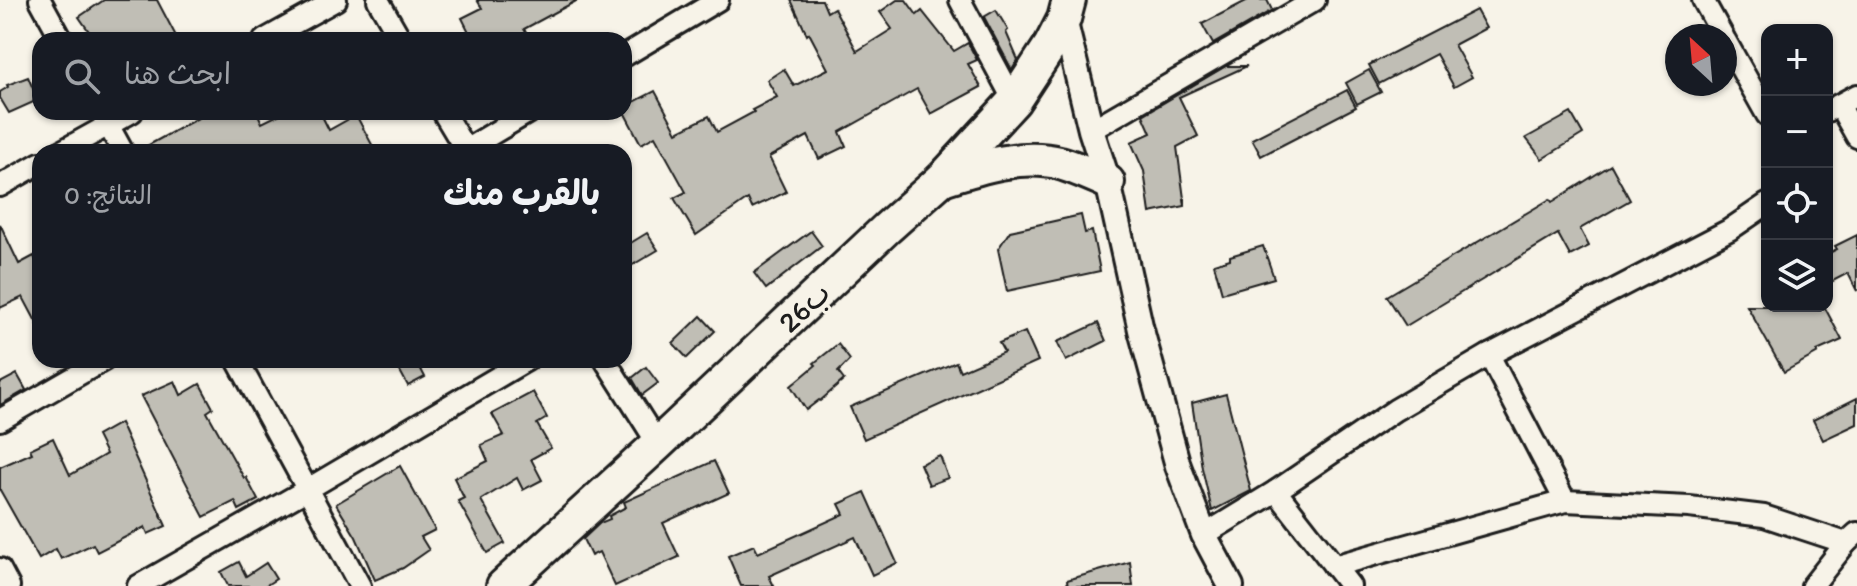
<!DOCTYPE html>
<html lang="ar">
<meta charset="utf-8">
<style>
:root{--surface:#171b24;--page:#242831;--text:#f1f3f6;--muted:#9ea1a6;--line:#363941}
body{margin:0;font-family:Itim,"Playpen Sans Arabic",sans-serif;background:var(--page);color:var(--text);direction:rtl}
.controls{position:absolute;right:24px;top:24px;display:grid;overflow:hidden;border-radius:16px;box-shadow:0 2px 6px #0004}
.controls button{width:72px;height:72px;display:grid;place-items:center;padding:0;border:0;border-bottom:2px solid var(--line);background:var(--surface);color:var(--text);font:40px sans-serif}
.compass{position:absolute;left:1665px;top:24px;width:72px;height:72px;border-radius:50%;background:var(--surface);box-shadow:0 2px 6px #0004;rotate:334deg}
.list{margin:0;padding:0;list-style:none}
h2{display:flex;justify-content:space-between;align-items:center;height:104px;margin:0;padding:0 32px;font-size:34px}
h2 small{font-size:26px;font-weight:400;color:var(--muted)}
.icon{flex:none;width:44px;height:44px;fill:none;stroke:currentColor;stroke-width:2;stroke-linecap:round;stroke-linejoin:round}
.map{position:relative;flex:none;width:1857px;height:586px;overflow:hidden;direction:ltr}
.search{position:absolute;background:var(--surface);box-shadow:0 2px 6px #0004;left:32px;top:32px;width:600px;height:88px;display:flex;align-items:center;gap:20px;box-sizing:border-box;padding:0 28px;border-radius:24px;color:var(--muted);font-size:30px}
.panel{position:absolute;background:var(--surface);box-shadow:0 2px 6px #0004;left:32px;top:144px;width:600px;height:224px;border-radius:24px;direction:rtl}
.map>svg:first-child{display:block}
.building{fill:#c0beb5;stroke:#1c1c1c;stroke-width:2}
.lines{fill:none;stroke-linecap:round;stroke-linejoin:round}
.minor-casing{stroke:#1c1c1c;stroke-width:26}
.tertiary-casing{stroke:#1c1c1c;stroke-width:30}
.trunk-casing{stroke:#1c1c1c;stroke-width:38}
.minor{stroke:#f7f3e8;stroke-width:20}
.tertiary{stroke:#f7f3e8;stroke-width:24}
.trunk{stroke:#f7f3e8;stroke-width:32}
.labels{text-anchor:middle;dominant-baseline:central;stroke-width:7;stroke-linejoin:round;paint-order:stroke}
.street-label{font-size:30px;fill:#1c1c1c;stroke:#f7f3e8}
</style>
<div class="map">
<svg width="1857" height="586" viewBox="0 0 1857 586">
<rect width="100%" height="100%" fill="#f7f3e8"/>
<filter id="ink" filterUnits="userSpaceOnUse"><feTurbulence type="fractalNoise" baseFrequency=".0125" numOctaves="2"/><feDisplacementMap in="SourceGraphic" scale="16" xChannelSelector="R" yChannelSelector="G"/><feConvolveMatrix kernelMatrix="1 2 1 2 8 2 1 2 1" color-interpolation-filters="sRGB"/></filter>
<g filter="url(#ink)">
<g class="building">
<path d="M104,0H157L178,40H95L79,17Z"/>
<path d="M477,0H578L524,29L530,40H473L462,18L482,8Z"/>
<path d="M791,0H822L827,12L834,8L857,51L892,29L880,12L897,0H906L917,15L922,11L954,51L968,43L977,60L968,64L981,87L931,114L917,89L840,132L846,146L819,159L808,136L769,157L786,192L752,208L748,199L696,235L674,198L686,192L655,136L641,144L624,112V107L655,91L677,132L709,116L717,132L754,112L752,110L777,97L767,80L784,69L794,86L828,69L809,33L807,35Z"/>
<path d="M1248,0H1267L1272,10L1213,44L1202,24Z"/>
<path d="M996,10L1008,30L1006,32L1018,60L1012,70L984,17Z"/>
<path d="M1476,10L1486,28L1454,45L1472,77L1454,87L1436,54L1379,84L1369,65Z"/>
<path d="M1226,66H1247L1179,97L1198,136L1177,147L1185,206L1150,213L1144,171L1131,142L1151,133L1143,115Z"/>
<path d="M1369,70L1381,92L1357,104L1346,83Z"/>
<path d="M28,77L38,100L9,113L0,98V92L8,87L7,85Z"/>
<path d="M1347,90L1356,107L1261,156L1252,139Z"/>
<path d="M195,112H257L262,123L284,112H320L329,130L356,115L376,152H136L198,118Z"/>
<path d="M1571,113L1583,134L1542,159L1526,138Z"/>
<path d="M1611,165L1630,200L1580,229L1589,246L1570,256L1558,234L1406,326L1387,296L1550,199L1552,202Z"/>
<path d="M1081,215L1085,233L1092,231L1100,271L1007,291L998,249L1010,231Z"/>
<path d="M0,224L19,264L34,256L40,269V329L23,297L0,308Z"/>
<path d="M811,231L822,246L766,289L754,273Z"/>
<path d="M647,233L658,250L624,270V247Z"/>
<path d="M1857,235V291L1848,273L1827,284V254L1837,249L1835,246Z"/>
<path d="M1263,246L1274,278L1222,293L1214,264L1230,259V256Z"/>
<path d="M1747,306H1824L1842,340L1817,351L1818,353L1784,372Z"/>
<path d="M701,316L715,331L687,358L673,343Z"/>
<path d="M1098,323L1106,341L1066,361L1057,342Z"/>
<path d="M1025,332L1038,361L864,439L850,407L956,362L960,371L1004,352L999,343Z"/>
<path d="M838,344L850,360L838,372L844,380L820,401L819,400L806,410L791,386L816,365L814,363Z"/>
<path d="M394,360H416L425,377L408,386Z"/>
<path d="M646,367L658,383L642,395L632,378Z"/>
<path d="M17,374L26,390L0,405V383Z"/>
<path d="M175,381L181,395L200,384L213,408L207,412L244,478L246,477L258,500L239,510L235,501L204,517L141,396Z"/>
<path d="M533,392L547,418L537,424L551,448L531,459L542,480L523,490L517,478L481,500L505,543L487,553L458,501L464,498L454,478L488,461L481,445L504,435L492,414Z"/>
<path d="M1226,394L1251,491L1212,511L1202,468L1192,403Z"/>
<path d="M1857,398V424L1823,440L1813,420Z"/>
<path d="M120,423L166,526L148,534L145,527L97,552L93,544L61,559L56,549L39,559L0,490V467L32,453L30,449L53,438L70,475L106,454L97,436Z"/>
<path d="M940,456L948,478L929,485L920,464Z"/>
<path d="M714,461L729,493L663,523L679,557L615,586L599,552L591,556L583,539L600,523L610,519L609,516L626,507L624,502Z"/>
<path d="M400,466L435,530L421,537L429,550L403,568L375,580L356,537L336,504Z"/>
<path d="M865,492L897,563L872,575L855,537L769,576L774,586H741L728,556L754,545L758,553L844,514L839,504Z"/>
<path d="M239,562L246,576L266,563L276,579L265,586H228L221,572Z"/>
<path d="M1130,562L1133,586H1068L1067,580Z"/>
</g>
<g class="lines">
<defs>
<g id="minor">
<path d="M40,0L62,40"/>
<path d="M378,0L401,40"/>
<path d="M960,0L1014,101"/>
<path d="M1703,0L1723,36"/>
<path d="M264,40L336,0"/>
<path d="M1725,40L1767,115"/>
<path d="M624,56L718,0"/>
<path d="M1839,105L1857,137"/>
<path d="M1827,111L1857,95"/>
<path d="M101,112L123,152"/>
<path d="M443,112L467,152"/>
<path d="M1091,130L1315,0"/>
<path d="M60,152L132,112"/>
<path d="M462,152L529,112"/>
<path d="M0,186L40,163"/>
<path d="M1489,355L1565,501"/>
<path d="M237,360L360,586"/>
<path d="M605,360L658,444"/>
<path d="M0,420L104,360"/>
<path d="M1276,491L1350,586"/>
<path d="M1204,535L1276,491L1395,410L1489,355L1729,230L1767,204"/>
<path d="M1334,566L1565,501L1689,507L1764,516L1846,543"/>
<path d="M0,569L9,586"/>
<path d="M138,586L308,489L527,360"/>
<path d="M1812,586L1846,543L1857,533"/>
</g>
<path id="tertiary" d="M1064,19L1091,130L1108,182L1141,330L1178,466L1204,535L1231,586"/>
<g id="trunk">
<path d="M942,179C979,167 1022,153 1060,163C1077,168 1092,175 1108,182"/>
<path d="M503,586L658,444L887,228L942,179L1014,101L1050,46L1064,19L1069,0"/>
</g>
</defs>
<use href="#minor" class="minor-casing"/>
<use href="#tertiary" class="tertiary-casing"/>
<use href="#trunk" class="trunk-casing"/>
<use href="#minor" class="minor"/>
<use href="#tertiary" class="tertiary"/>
<use href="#trunk" class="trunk"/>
</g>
</g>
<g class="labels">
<g class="street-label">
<text transform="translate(804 307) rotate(-43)">26ب</text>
</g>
</g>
</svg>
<div class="controls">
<button>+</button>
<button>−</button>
<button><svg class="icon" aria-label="locate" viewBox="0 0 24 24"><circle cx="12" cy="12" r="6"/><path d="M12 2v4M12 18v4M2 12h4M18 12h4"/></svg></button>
<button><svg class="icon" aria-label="layers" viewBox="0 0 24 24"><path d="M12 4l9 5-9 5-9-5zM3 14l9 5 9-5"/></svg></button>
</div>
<svg class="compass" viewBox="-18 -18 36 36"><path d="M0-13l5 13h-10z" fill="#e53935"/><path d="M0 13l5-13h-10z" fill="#9ea1a6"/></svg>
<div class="search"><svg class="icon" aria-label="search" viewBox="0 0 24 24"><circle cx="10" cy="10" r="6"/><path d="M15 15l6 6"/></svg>ابحث هنا</div>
<section class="panel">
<h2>بالقرب منك<small>النتائج: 0</small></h2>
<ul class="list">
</ul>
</section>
</div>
